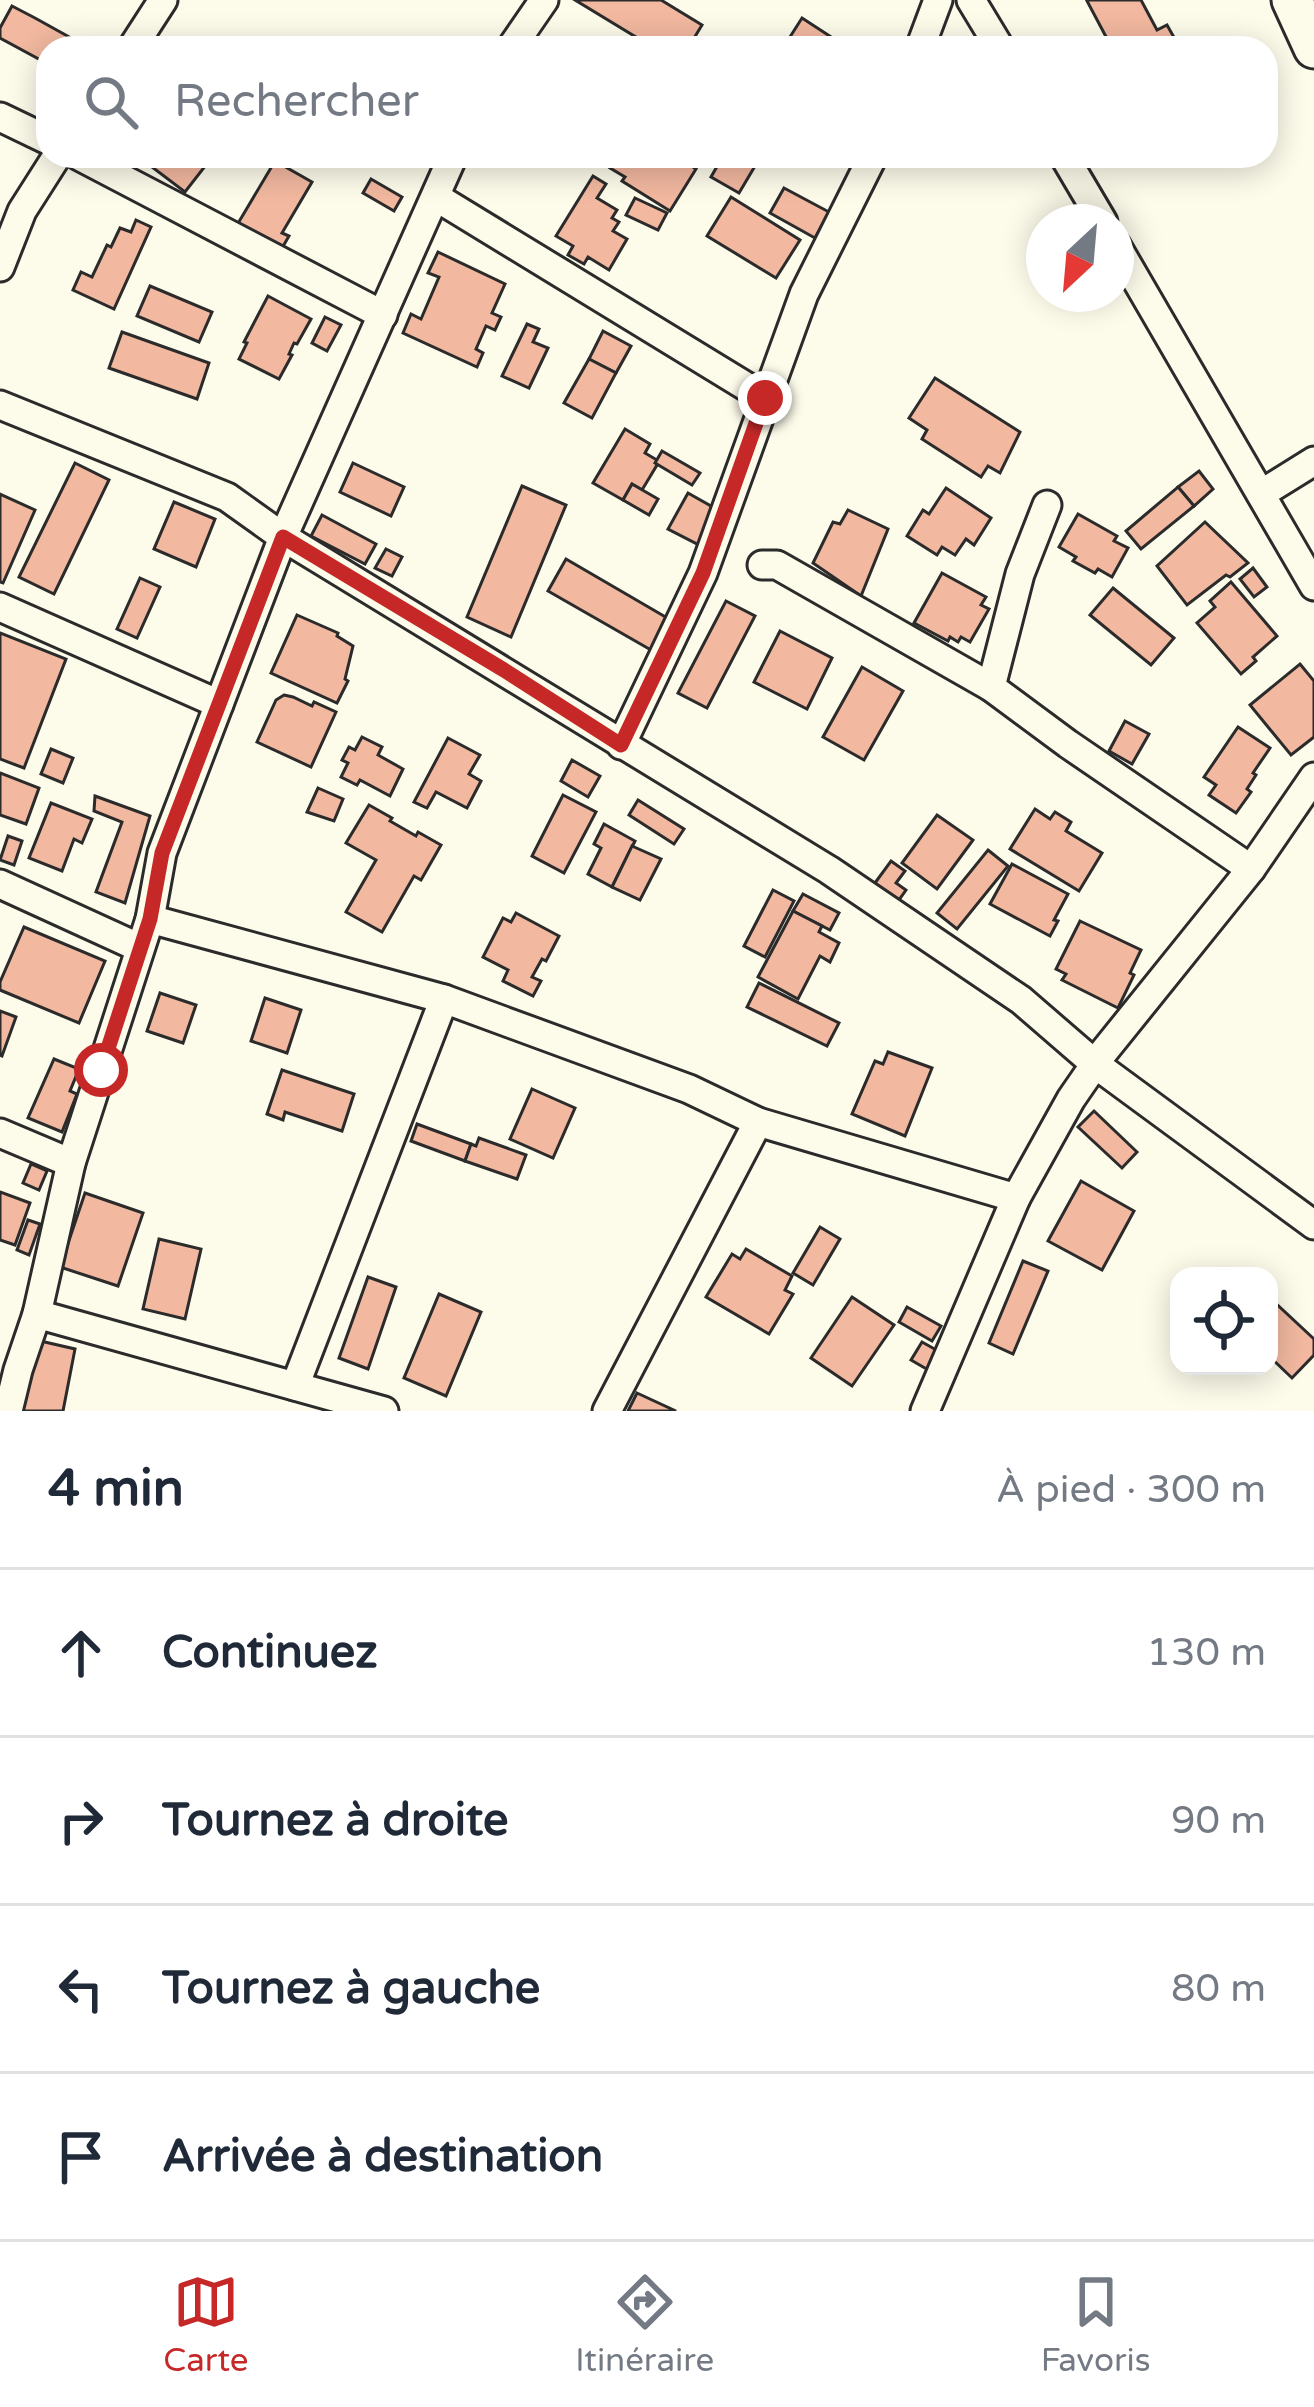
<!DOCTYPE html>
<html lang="fr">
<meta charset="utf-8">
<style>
:root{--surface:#fff;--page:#f6f6f7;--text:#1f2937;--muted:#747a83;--line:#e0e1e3;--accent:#c62828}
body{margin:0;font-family:"Varela Round",sans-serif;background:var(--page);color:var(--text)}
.controls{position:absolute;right:36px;bottom:36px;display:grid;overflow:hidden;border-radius:24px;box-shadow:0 6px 30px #0003}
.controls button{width:108px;height:108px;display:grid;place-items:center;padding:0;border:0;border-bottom:3px solid var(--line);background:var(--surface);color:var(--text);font:60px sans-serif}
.compass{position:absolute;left:1026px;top:204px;width:108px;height:108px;border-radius:50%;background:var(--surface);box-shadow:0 6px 30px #0003;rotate:206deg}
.stop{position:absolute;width:36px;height:36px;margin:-27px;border:9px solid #c62828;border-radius:50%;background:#fff}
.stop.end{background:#c62828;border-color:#fff;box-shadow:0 3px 12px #0008}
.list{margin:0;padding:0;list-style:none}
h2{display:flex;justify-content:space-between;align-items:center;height:156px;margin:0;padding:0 48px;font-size:51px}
h2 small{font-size:39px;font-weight:400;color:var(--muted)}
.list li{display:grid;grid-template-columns:78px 1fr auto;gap:36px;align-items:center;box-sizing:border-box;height:168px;padding:0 48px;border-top:3px solid var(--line)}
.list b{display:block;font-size:45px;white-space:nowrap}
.list em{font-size:39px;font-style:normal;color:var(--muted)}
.icon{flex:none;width:66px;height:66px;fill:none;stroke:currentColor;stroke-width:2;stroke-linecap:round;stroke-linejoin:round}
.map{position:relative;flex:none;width:1314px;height:1411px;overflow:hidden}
.search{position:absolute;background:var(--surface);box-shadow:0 6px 30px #0003;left:36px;right:36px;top:36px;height:132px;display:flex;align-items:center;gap:30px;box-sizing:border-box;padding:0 42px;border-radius:36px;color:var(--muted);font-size:45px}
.sheet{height:828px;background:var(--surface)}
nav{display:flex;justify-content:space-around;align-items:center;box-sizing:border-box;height:168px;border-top:3px solid var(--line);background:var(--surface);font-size:33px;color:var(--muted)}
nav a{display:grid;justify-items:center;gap:6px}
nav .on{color:var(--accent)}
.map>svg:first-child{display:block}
.building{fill:#f2b8a0;stroke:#2b2b2b;stroke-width:3}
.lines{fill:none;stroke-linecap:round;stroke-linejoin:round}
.street-casing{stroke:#2b2b2b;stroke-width:33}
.secondary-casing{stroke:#2b2b2b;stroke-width:45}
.street{stroke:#fdfbea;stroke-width:27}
.secondary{stroke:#fdfbea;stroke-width:39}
.route{stroke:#c62828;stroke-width:15}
</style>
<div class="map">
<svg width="1314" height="1411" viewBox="0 0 1314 1411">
<rect width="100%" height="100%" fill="#fdfbea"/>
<g class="building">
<path d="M575,0H661L702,25L688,48H654Z"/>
<path d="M1089,0H1141L1157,30L1167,25L1180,48H1112L1087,1Z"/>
<path d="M12,6L35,18L89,48H48V64L0,38V28Z"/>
<path d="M802,18L848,48H783Z"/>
<path d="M154,156H213L185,192L148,164Z"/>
<path d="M618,156H676L696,169L670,211L622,181L625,177L610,168Z"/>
<path d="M723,156H761L739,193L711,177Z"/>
<path d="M275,161L312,182L282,233L289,236L278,255L237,225Z"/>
<path d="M593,176L606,184L597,198L617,210L612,218L619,222L613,231L627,239L609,270L588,257L584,264L568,255L573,246L556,236Z"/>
<path d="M371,179L402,197L394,211L363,193Z"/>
<path d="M784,188L829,212L815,238L770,213Z"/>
<path d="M731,197L800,240L776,278L707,236Z"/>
<path d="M635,198L667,213L658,230L626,215Z"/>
<path d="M136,220L151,227L114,309L73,290L81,272L92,277L107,245L111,247L120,228L131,232Z"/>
<path d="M438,252L505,284L492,313L501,317L495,330L486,326L476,349L483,353L477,367L403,333L411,314L421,319L439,277L428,273Z"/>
<path d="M150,286L212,312L199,342L137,316Z"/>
<path d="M268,296L311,319L297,344L294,343L289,354L292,355L279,379L239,359L247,343L244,342Z"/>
<path d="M325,317L341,325L327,351L312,343Z"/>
<path d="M527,324L539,329L533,342L548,348L529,388L502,376Z"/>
<path d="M603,331L631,346L616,373L589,359Z"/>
<path d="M122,332L209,363L197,399L109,368Z"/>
<path d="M589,359L616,373L592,418L564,403Z"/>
<path d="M935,378L1020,432L1000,473L988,466L981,477L922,439L927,430L909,418Z"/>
<path d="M625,429L650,444L645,453L657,460V465L642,490L632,484L623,500L593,483Z"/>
<path d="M662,451L700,473L692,485L655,463Z"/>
<path d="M75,463L109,480L54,594L19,577Z"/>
<path d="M353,463L404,487L391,516L340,492Z"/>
<path d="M1199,471L1213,489L1194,506L1178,487Z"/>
<path d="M632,484L658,499L649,515L623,500Z"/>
<path d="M522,486L566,505L511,637L467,617Z"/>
<path d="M1178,487L1194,506L1141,549L1126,531Z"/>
<path d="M946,488L991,518L974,545L966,539L955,555L942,547L937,555L907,536L923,510L929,514Z"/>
<path d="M688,493L718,510L705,548L668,529Z"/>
<path d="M0,494L35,510L3,583L0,582Z"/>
<path d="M174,502L215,519L196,567L154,549Z"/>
<path d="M848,510L888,529L861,596L813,563L833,522L840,524Z"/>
<path d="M1078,514L1117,536L1114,541L1128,548L1112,577L1098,569L1095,573L1073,561L1076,557L1059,547Z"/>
<path d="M322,515L376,544L365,564L311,536Z"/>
<path d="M1205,522L1248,563L1230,577L1226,575L1187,605L1157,566Z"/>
<path d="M386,549L402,557L392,576L375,568Z"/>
<path d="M566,559L669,619L651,650L548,591Z"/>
<path d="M1253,568L1267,587L1254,597L1240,579Z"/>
<path d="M942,573L986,597L981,605L989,609L970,642L961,637L958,642L950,637L948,641L914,623Z"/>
<path d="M140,578L160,587L137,638L117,629Z"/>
<path d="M1231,582L1277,636L1253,657L1256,661L1241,674L1197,623L1215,607L1210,601Z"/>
<path d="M1113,588L1174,638L1151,665L1090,615Z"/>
<path d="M726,601L755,616L707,708L678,693Z"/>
<path d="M297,615L338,633L337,636L353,646L345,679L348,681L337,703L271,673Z"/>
<path d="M780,631L832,658L807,709L754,682Z"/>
<path d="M0,633L66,659L24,768L0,759Z"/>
<path d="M1300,664L1314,681V737L1291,755L1250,705Z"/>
<path d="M862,667L903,691L864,760L823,737Z"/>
<path d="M284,695L293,697L312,706L314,702L336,712L311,767L257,742L276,700Z"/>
<path d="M1125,721L1149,734L1132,764L1109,751Z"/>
<path d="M1238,727L1270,748L1253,773L1256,775L1247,789L1251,792L1236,813L1209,795L1216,785L1204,777Z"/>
<path d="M362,737L382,747L378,755L403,769L390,796L360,780L357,785L341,777L348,763L342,760L349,747L355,750Z"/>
<path d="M448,738L480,755L469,774L481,781L467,808L436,792L427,808L414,802Z"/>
<path d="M51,749L73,758L63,783L41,774Z"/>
<path d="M572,760L600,776L588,797L561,781Z"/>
<path d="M0,773L39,788L26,824L0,815Z"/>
<path d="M318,788L343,799L334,821L307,812Z"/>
<path d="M563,795L596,812L564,873L532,856Z"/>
<path d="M95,796L150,816L125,903L96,892L122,822L94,811Z"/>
<path d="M638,800L684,829L674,844L629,815Z"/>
<path d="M51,803L92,819L82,843L74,839L62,871L29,858Z"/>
<path d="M369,805L392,818L390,821L416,836L418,832L441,845L421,880L414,876L382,932L346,912L376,860L346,843Z"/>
<path d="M1035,809L1050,819L1055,812L1071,822L1066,831L1102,853L1079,891L1010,849Z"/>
<path d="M937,815L973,840L937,889L902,863Z"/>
<path d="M604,824L635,841L612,887L588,874L601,848L594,844Z"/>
<path d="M8,836L22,841L14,865L0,860Z"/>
<path d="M632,846L661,859L640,900L612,887Z"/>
<path d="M988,850L1008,866L957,929L937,913Z"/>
<path d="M891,861L905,871L896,883L906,890L896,904L872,887Z"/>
<path d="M1012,864L1068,894L1054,920L1058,921L1050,936L990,904Z"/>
<path d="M773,890L794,901L765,957L744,946Z"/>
<path d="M803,894L839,913L830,930L793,911Z"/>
<path d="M793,911L822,926L819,932L839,943L830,962L820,956L798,999L758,977Z"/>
<path d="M516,913L559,936L546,961L542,959L532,977L541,981L533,996L503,981L508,970L483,957L503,918L511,922Z"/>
<path d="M1080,921L1141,950L1130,973L1134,975L1118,1008L1062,980L1066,974L1056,969Z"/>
<path d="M24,927L105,961L79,1023L0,990V982Z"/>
<path d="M759,983L839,1023L827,1046L747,1007Z"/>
<path d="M160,993L196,1005L183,1043L147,1031Z"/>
<path d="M265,998L301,1010L287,1053L251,1041Z"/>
<path d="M0,1011L16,1017L2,1056L0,1055Z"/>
<path d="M888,1052L932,1068L905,1136L852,1114L875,1061L883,1064Z"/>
<path d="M54,1059L79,1069L70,1091L77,1094L62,1132L28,1118Z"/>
<path d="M282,1070L354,1094L342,1131L285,1112L283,1120L267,1114Z"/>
<path d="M532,1089L575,1108L553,1158L510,1139Z"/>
<path d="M1094,1111L1137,1152L1122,1168L1078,1127Z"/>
<path d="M417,1124L471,1144L465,1161L411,1141Z"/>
<path d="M479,1138L526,1155L517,1179L465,1161L471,1144L476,1146Z"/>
<path d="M31,1164L47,1171L39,1190L23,1183Z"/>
<path d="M1081,1181L1134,1211L1102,1270L1048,1241Z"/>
<path d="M0,1192L30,1203L15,1245L0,1240Z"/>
<path d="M85,1193L143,1213L118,1286L60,1267Z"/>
<path d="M28,1220L40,1224L29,1255L17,1250Z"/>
<path d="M820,1227L840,1239L813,1285L793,1273Z"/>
<path d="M159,1239L201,1249L185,1319L143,1309Z"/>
<path d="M746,1249L792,1276L785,1290L793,1294L769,1334L706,1297L732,1254L740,1259Z"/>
<path d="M1023,1261L1048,1271L1013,1354L989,1343Z"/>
<path d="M368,1277L396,1287L368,1369L339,1358Z"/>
<path d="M439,1294L481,1312L446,1396L404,1378Z"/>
<path d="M852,1297L894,1325L852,1386L811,1358Z"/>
<path d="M1269,1297L1314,1339V1355L1292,1378L1269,1356Z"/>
<path d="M907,1307L941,1326L932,1341L899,1322Z"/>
<path d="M36,1340L75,1349L63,1411H21Z"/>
<path d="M922,1342L940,1352L930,1371L911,1360Z"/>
<path d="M637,1393L676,1411H628Z"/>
</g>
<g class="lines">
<defs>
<g id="street">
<path d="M971,0L1000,48"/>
<path d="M132,48L163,0"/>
<path d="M511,48L544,0"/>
<path d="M920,48L938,0"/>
<path d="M0,117L48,140"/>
<path d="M79,156L383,315"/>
<path d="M1064,156L1103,222"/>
<path d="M436,197L765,398"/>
<path d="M1116,245L1314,586"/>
<path d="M0,267L22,211L57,156"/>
<path d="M0,405L227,497L283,537L829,870L1021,1000L1095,1064L1314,1225"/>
<path d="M1261,494L1314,461"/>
<path d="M762,565H777L991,687L1068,744L1251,869"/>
<path d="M0,607L219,704"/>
<path d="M991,687L1020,574L1047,505"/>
<path d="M621,745L703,573L804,294L873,156"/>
<path d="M0,884L140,948"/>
<path d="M150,919L444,999L689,1089L758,1122L1016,1198"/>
<path d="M0,1133L71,1163"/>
<path d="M37,1314L384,1411"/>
<path d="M295,1386L444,999"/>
<path d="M8,1411L18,1370L37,1314L71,1163L150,919L162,853L283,537L453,156"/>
<path d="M607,1411L758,1122"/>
<path d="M925,1411L1016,1198L1071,1099L1102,1054L1251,869L1314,777"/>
</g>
<path id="secondary" d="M1292,0L1314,48"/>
</defs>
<use href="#street" class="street-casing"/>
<use href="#secondary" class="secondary-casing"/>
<use href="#street" class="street"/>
<use href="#secondary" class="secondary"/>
</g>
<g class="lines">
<path class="route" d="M101,1070L150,919L162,853L283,537L504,670L621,745L703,573L765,398"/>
</g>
</svg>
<div class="controls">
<button><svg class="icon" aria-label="locate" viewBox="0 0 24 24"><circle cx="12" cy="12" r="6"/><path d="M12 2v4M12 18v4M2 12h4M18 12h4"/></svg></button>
</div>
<svg class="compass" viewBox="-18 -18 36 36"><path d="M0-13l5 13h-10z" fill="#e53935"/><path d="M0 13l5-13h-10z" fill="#747a83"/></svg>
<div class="stop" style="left:101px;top:1070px"></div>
<div class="stop end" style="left:765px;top:398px"></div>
<div class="search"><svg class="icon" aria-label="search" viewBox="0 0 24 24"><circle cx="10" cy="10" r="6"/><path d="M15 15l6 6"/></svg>Rechercher</div>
</div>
<section class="sheet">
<h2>4 min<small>À pied · 300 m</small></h2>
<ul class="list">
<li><svg class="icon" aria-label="ahead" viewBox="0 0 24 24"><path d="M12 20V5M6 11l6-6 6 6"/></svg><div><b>Continuez</b></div><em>130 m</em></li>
<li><svg class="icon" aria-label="right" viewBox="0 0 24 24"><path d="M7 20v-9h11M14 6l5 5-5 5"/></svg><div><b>Tournez à droite</b></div><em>90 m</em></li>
<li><svg class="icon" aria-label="left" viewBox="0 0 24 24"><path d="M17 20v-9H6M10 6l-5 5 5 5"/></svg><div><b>Tournez à gauche</b></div><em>80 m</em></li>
<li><svg class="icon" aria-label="arrive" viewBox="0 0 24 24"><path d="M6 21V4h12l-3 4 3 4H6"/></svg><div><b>Arrivée à destination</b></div></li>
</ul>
</section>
<nav>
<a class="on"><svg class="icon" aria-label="map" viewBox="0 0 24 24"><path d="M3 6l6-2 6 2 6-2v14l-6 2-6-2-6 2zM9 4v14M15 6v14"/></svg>Carte</a>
<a><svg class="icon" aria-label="directions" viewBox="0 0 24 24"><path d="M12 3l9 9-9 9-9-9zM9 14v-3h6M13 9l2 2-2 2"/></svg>Itinéraire</a>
<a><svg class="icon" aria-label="saved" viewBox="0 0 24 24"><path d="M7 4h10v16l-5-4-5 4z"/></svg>Favoris</a>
</nav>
